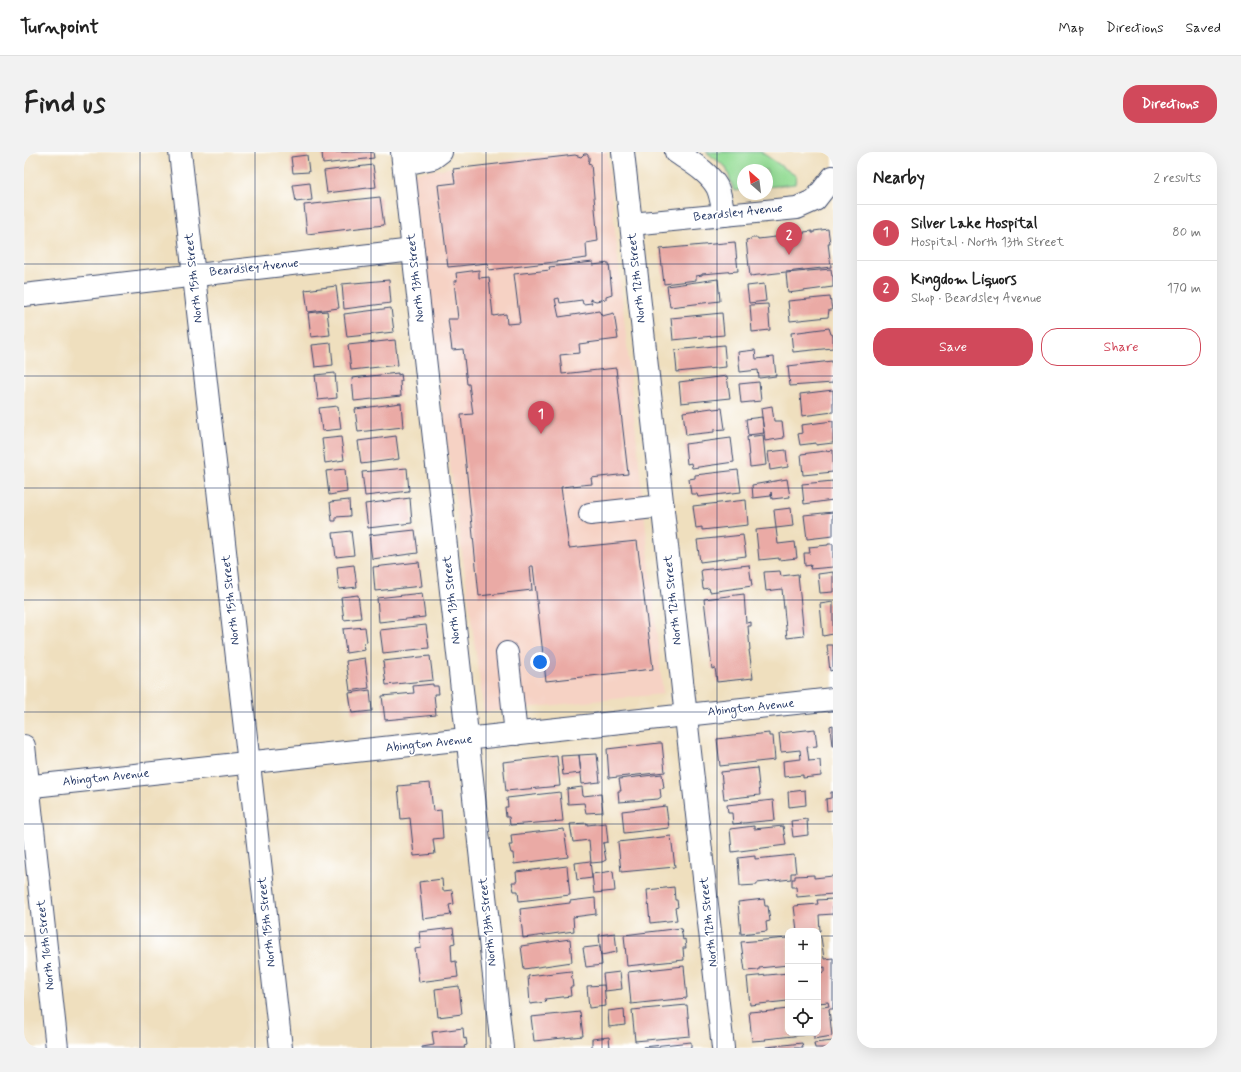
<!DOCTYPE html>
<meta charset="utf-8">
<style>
:root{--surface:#fff;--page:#f2f2f2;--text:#222;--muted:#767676;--line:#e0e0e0;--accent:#d1495b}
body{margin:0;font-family:Mynerve,sans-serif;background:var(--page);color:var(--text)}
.controls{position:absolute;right:12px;bottom:12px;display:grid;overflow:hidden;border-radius:8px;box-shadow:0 4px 16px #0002}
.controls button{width:36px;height:36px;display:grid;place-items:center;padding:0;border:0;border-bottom:1px solid var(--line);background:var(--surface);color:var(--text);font:20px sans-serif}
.compass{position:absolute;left:713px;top:12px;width:36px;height:36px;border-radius:50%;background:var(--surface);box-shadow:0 4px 16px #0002;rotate:332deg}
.you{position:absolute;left:516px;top:510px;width:14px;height:14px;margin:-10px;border:3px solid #fff;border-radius:50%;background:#1a73e8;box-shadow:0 0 0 6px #1a73e833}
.badge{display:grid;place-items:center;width:26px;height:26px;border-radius:50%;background:var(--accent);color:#fff;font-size:13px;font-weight:700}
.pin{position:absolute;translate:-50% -33px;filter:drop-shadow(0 1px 2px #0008)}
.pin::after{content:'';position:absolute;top:21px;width:14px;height:12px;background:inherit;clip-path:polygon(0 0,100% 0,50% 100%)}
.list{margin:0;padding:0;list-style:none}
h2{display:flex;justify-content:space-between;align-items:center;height:52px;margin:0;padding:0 16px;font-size:17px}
h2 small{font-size:13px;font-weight:400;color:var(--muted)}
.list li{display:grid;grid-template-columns:26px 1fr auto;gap:12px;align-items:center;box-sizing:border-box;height:56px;padding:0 16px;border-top:1px solid var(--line)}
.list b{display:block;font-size:15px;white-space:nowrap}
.list p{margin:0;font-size:13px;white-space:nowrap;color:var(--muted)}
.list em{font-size:13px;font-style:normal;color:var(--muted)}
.actions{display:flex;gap:8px;padding:12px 16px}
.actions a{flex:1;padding:9px 0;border:1px solid var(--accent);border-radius:16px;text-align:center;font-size:14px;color:var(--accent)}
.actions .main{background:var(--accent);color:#fff}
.icon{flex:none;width:22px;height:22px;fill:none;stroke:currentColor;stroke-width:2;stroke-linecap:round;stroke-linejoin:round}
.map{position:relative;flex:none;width:809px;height:896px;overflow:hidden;border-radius:16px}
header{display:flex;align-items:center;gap:24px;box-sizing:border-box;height:56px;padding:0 20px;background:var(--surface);border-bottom:1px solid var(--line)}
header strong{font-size:19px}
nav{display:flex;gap:22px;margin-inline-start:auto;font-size:14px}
.intro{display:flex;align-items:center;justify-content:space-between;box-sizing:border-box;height:96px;padding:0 24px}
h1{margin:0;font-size:28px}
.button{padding:10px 18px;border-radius:16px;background:var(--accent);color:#fff;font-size:14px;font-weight:700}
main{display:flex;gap:24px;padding:0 24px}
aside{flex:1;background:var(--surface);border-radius:16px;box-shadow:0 4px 16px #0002}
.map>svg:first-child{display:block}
.built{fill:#f6d2c4}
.green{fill:#97de98;stroke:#59867b}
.building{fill:#eaaaa5}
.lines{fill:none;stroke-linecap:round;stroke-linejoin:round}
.minor-casing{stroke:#3b496c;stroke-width:24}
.minor{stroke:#fff;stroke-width:22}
.grid{fill:none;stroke:#1b2f5e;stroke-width:1;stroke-opacity:0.55}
.labels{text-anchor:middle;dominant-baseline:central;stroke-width:3.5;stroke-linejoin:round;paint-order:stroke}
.street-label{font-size:12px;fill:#1b2f5e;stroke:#fff}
</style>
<header>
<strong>Turnpoint</strong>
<nav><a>Map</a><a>Directions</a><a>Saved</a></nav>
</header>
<div class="intro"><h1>Find us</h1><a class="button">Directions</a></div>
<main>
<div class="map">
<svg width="809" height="896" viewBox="0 0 809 896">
<rect width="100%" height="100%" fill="#fff"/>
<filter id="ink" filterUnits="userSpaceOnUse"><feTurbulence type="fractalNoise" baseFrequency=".025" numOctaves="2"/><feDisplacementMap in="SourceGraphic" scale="8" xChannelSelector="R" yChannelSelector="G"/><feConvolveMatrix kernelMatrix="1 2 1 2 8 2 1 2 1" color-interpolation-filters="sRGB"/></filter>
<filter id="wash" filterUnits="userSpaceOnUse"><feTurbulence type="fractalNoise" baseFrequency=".012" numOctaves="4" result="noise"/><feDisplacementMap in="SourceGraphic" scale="16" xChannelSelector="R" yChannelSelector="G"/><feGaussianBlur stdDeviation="0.9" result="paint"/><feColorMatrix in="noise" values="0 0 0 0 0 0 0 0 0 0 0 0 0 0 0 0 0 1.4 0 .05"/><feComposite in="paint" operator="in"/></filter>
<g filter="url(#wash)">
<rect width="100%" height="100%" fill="#efdfbe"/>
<path class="built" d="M545,0H583L639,542L460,560L386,21Z"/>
<path class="green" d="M682,0H737L772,24L771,32L743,35V18H719V38L710,39L702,15Z"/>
<g id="blocks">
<g class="building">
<path d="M298,0H349L350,6L299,12Z"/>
<path d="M560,2H563L565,5V8L564,11L567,12L574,89L562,91L563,106L465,118L464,111L424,115L414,33L431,31L429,17L551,3L557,5Z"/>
<path d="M283,3L285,20L269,21L267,5Z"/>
<path d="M349,13L352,35L303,41L300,19Z"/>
<path d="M286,31L288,48L272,50L269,33Z"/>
<path d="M356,45L360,73L283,82L280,53Z"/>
<path d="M804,77L806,91H804L807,115L726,124L722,88L727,87V86H734V87L769,83V81L777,80V82H780V80L788,79V81H790V79Z"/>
<path d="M711,90L714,119L678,122V123L672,124V128L640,132L636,97Z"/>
<path d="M569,110V113L585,111L588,142L582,144V147L572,149L566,147L568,151L559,152L558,148L536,151L535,146L531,147L535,165L575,159L578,164L590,161L594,187L555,192L556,201L536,203L538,222L592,216L604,322L567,326L568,332L537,335L545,396L613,389L629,517L522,529L509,414H506L508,438L455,444L437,263L449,262L445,232H443L439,197L428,198L424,167H434L430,129H433L432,121L455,118V126L465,125L469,164L482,162L483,172L496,171L490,122L526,118L525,115Z"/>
<path d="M807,117L808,124H809V135L764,141L762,121Z"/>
<path d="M694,127L696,149L646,155L643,134Z"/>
<path d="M365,128L367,151L320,157L318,132Z"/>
<path d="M740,132L742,149L725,151L723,134Z"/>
<path d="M312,134L315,156L284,160L281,138Z"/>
<path d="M806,145L808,158H805L804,165L766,169L764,149Z"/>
<path d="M744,152L746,178L728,180L726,153Z"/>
<path d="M367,156L370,180L323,185L320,162Z"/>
<path d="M303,159L306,183L287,185L284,161Z"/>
<path d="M698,161L700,183L649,188L647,166Z"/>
<path d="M805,176L807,182L809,183V196L769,200L767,181Z"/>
<path d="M371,188L374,213L327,218L324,193Z"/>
<path d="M307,191L309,213L291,215L288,193Z"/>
<path d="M700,193L702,215L653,220L651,198Z"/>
<path d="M731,198L732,207L750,205L752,224L735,226L734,218L716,220L714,200Z"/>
<path d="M808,209L809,231L766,234L764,214Z"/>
<path d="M311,221L313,246L294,248L291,223Z"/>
<path d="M374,221V223L377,222L378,229H376L377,244L330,249L328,226Z"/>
<path d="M703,224L706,246L657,251L655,230Z"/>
<path d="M735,230L737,249L717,251L715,232Z"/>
<path d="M809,238V260L778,264L776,242Z"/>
<path d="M377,251L379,275L334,280L331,257Z"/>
<path d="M314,254L317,277L298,279L295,256Z"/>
<path d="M748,254L750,269H758L760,286L741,289L737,256Z"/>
<path d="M688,256L689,257L698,256L701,277L690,278V280L662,283L659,260Z"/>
<path d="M738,265L740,281L724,283L722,267Z"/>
<path d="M809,269V291L792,293V291L776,293L774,282L778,281L777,273Z"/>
<path d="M739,283L742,313L726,315L723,285Z"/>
<path d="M372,284L375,307L337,312L334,289Z"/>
<path d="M317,285L320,308L301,311L298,287Z"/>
<path d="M707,286L710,310L668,316L667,311L663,312L661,292Z"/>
<path d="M762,298L764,315L746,318L744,300Z"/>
<path d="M809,298V320L779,323L777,302Z"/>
<path d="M383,316L385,339L341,344L338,320Z"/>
<path d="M321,317L323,340L305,343L302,319Z"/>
<path d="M714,318L717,340L674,345L673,342H667L665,327L671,326V323Z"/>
<path d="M763,327L766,345L748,347L747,340V344L729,346L728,333Z"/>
<path d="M809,329V348L780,352L778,332Z"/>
<path d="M386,346L388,371L344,376L341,352Z"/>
<path d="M325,348L326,364L312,365V369H308L306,350Z"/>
<path d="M722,348L724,373L678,378V375L672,376L669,354Z"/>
<path d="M767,356L769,374L752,376L750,358Z"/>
<path d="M809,360V384L783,387L780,363Z"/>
<path d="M752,376L754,392L771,390L773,406L755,408V406L735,408L732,378Z"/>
<path d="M391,378L394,401L348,407L345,383Z"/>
<path d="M327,379L330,403L312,405L309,381Z"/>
<path d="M719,383L722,404L676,410L673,388Z"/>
<path d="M804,392H809V415L786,417L787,413L781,414L780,401H786L785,395L804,393Z"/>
<path d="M395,410L398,434L351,439L349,415Z"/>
<path d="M330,413L333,435L315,437L313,415Z"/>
<path d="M725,413L728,434L686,440L685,436L679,437L677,418Z"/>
<path d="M756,419L757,424L774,422L780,484L763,486L758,437L742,439L740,420Z"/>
<path d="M809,420V440L796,441L794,422Z"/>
<path d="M398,441L401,465L355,470L353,446Z"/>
<path d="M720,442L722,471L727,470V474H724L726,498H725L729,526L693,530L691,516L688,517L680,447Z"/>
<path d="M334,443L337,466L320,468L317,445Z"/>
<path d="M809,450V482L799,484L796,452Z"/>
<path d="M402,473L405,496L359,501L356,478Z"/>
<path d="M341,475L343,490L340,491L341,498L322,501L319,477Z"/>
<path d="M803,493H809V518L806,519Z"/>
<path d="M406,504L409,528L362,533L359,509Z"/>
<path d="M341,506L345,536L326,539L322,509Z"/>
<path d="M409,532V534H414L415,542H410L412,563L361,568L358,544L390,541L389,534Z"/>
<path d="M346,538L348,559L328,561L325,541Z"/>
<path d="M809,573V594H808L806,574Z"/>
<path d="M791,577L793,594L783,595L785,609L796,608L797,624L779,626V623L760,625L759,609L777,607L776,598L757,600L755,581Z"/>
<path d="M745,581V584H749L751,608L696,614L693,587Z"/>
<path d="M635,591H638L641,620L585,626L583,597Z"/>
<path d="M573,602L576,630L558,632L555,603Z"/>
<path d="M555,603L557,621L539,623L537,604Z"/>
<path d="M533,604L536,634L482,639L479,610Z"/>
<path d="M733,616L736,643L700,647L697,620Z"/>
<path d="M638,622L640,636L636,637L637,645L634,647L595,650L594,639H597L595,627Z"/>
<path d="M406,631L409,659L417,658L419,686L409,687L411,702L390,704L386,666L377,667L374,634Z"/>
<path d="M558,635L559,644L577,642L579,660L562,661L560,651L544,652L543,637Z"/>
<path d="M781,638L782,653L765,655L764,640Z"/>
<path d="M536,640L539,669L486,673L485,665H482L481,655H484L483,646Z"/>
<path d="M807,640H809V658L803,659L802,647L807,646Z"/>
<path d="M749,648L751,668L709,672L708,661H704L703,653Z"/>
<path d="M642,654L645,676L600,681L598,659Z"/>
<path d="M783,667L784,683L769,685L767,669Z"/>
<path d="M563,671V673L582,671L584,690L579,691L582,708L578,710L567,711L565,688L549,690L546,672Z"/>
<path d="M730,674V677L759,674L762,693L708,700L706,677Z"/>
<path d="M540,677L544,705L490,712L489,701H487L485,693H488L487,683Z"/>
<path d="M647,684L651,715L597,720L594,690Z"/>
<path d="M770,703L772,721H767V727L733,731V733L716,734L714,706L731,704V707Z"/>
<path d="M566,709L568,726L553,728L551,711Z"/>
<path d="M543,714L546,743L495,749L494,739H490L488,730H493L492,720Z"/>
<path d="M589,719L591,739L570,741L568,722Z"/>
<path d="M790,723V726L809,724V742L773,745L772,735H768V727H771V724Z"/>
<path d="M418,727L419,739L428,738L430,752L425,753L427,763L399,767L395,730Z"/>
<path d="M650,735L651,748H653L654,755L651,756L653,768L626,771L623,738Z"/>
<path d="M571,746L572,762L549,765L550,779L499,786L496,757L546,751V749Z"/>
<path d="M740,747L741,754H744L746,769L742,770L743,779L717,782L714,750Z"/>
<path d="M809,747V762L795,763L796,779H773L770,754L794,752L793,748Z"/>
<path d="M429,776L431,791L427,792L428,810L432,809L434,825L395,830L391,797L397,796L395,780Z"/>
<path d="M657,776L659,788L661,787L662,796H659L660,808L603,814L600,783Z"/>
<path d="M591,781L593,800L577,803L575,783Z"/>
<path d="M794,785H797L800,807L809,806V857H805L808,884L790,887V881H794V856L805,854L804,850L794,851V821L801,820V815L794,816Z"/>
<path d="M764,786V813L735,816V818L721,819L717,790Z"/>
<path d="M546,787L548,810L500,817L497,794Z"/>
<path d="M576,794L578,813L562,815L559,796Z"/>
<path d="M660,814L663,846L607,852L604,820Z"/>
<path d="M547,819L549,835H546L547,844L521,847L522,850L506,852L504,824Z"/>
<path d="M596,820L598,837L581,839L579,822Z"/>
<path d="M764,821V849L726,853L723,825Z"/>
<path d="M580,833L582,854L565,856L563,834Z"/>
<path d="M435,834L438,862L414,865L411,837Z"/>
<path d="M663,853L666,884L611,889L608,858Z"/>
<path d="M600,857L601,873L585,875L584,859Z"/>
<path d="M764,857V881H778L779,883L741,887L742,888L728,889L725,860L738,859V860Z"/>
<path d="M556,860L559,884L510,889L507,865Z"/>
<path d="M439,876L440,887L442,886L443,893L440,894L441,896H398V895L410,893L408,880Z"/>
<path d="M585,885L586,896H568V887Z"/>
<path d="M809,889V896H791L790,891Z"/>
<path d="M667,890V896H619V895Z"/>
<path d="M778,891L779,896H742V895Z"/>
</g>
</g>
</g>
<g filter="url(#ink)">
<use href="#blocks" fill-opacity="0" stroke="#3b496c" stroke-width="1"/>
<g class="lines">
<defs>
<g id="minor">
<path d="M156,0L257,896"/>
<path d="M378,0L478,896"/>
<path d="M599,0L699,896"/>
<path d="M652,0C666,10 684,19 693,35C697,43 698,54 700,63"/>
<path d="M380,12L409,6L417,0"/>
<path d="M607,72L773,56L791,48L809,25"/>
<path d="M0,143L389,98"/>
<path d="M566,362L639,354"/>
<path d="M483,501L492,582"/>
<path d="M0,594L33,896"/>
<path d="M0,635L809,547"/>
</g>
</defs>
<use href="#minor" class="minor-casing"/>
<use href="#minor" class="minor"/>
</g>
</g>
<path class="grid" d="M116,0V896M231,0V896M347,0V896M462,0V896M578,0V896M693,0V896M0,112H809M0,224H809M0,336H809M0,448H809M0,560H809M0,672H809M0,784H764M794,784H809"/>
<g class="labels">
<g class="street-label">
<text transform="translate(714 61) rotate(-6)">Beardsley Avenue</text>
<text transform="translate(230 116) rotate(-6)">Beardsley Avenue</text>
<text transform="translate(170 126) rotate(-96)">North 15th Street</text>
<text transform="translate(392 126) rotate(-96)">North 13th Street</text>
<text transform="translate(613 126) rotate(-96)">North 12th Street</text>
<text transform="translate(207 448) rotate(-96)">North 15th Street</text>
<text transform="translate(428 448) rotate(-96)">North 13th Street</text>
<text transform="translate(649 448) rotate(-96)">North 12th Street</text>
<text transform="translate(727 556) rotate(-6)">Abington Avenue</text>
<text transform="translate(405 592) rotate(-6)">Abington Avenue</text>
<text transform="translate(82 626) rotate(-6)">Abington Avenue</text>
<text transform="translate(243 770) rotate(-96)">North 15th Street</text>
<text transform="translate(464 770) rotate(-96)">North 13th Street</text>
<text transform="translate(685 770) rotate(-96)">North 12th Street</text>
<text transform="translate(22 793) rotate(-96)">North 16th Street</text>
</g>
</g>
</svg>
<div class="controls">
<button>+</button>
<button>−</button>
<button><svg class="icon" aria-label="locate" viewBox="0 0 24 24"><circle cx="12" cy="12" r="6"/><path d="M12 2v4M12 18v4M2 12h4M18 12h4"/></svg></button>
</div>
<svg class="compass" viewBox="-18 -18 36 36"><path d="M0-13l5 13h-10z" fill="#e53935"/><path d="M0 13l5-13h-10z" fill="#767676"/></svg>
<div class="you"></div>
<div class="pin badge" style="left:517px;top:282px">1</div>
<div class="pin badge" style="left:765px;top:103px">2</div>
</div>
<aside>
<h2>Nearby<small>2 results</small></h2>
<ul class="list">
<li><span class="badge">1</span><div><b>Silver Lake Hospital</b><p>Hospital · North 13th Street</p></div><em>80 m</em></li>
<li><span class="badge">2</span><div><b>Kingdom Liquors</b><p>Shop · Beardsley Avenue</p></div><em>170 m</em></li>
</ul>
<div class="actions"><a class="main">Save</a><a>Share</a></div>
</aside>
</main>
